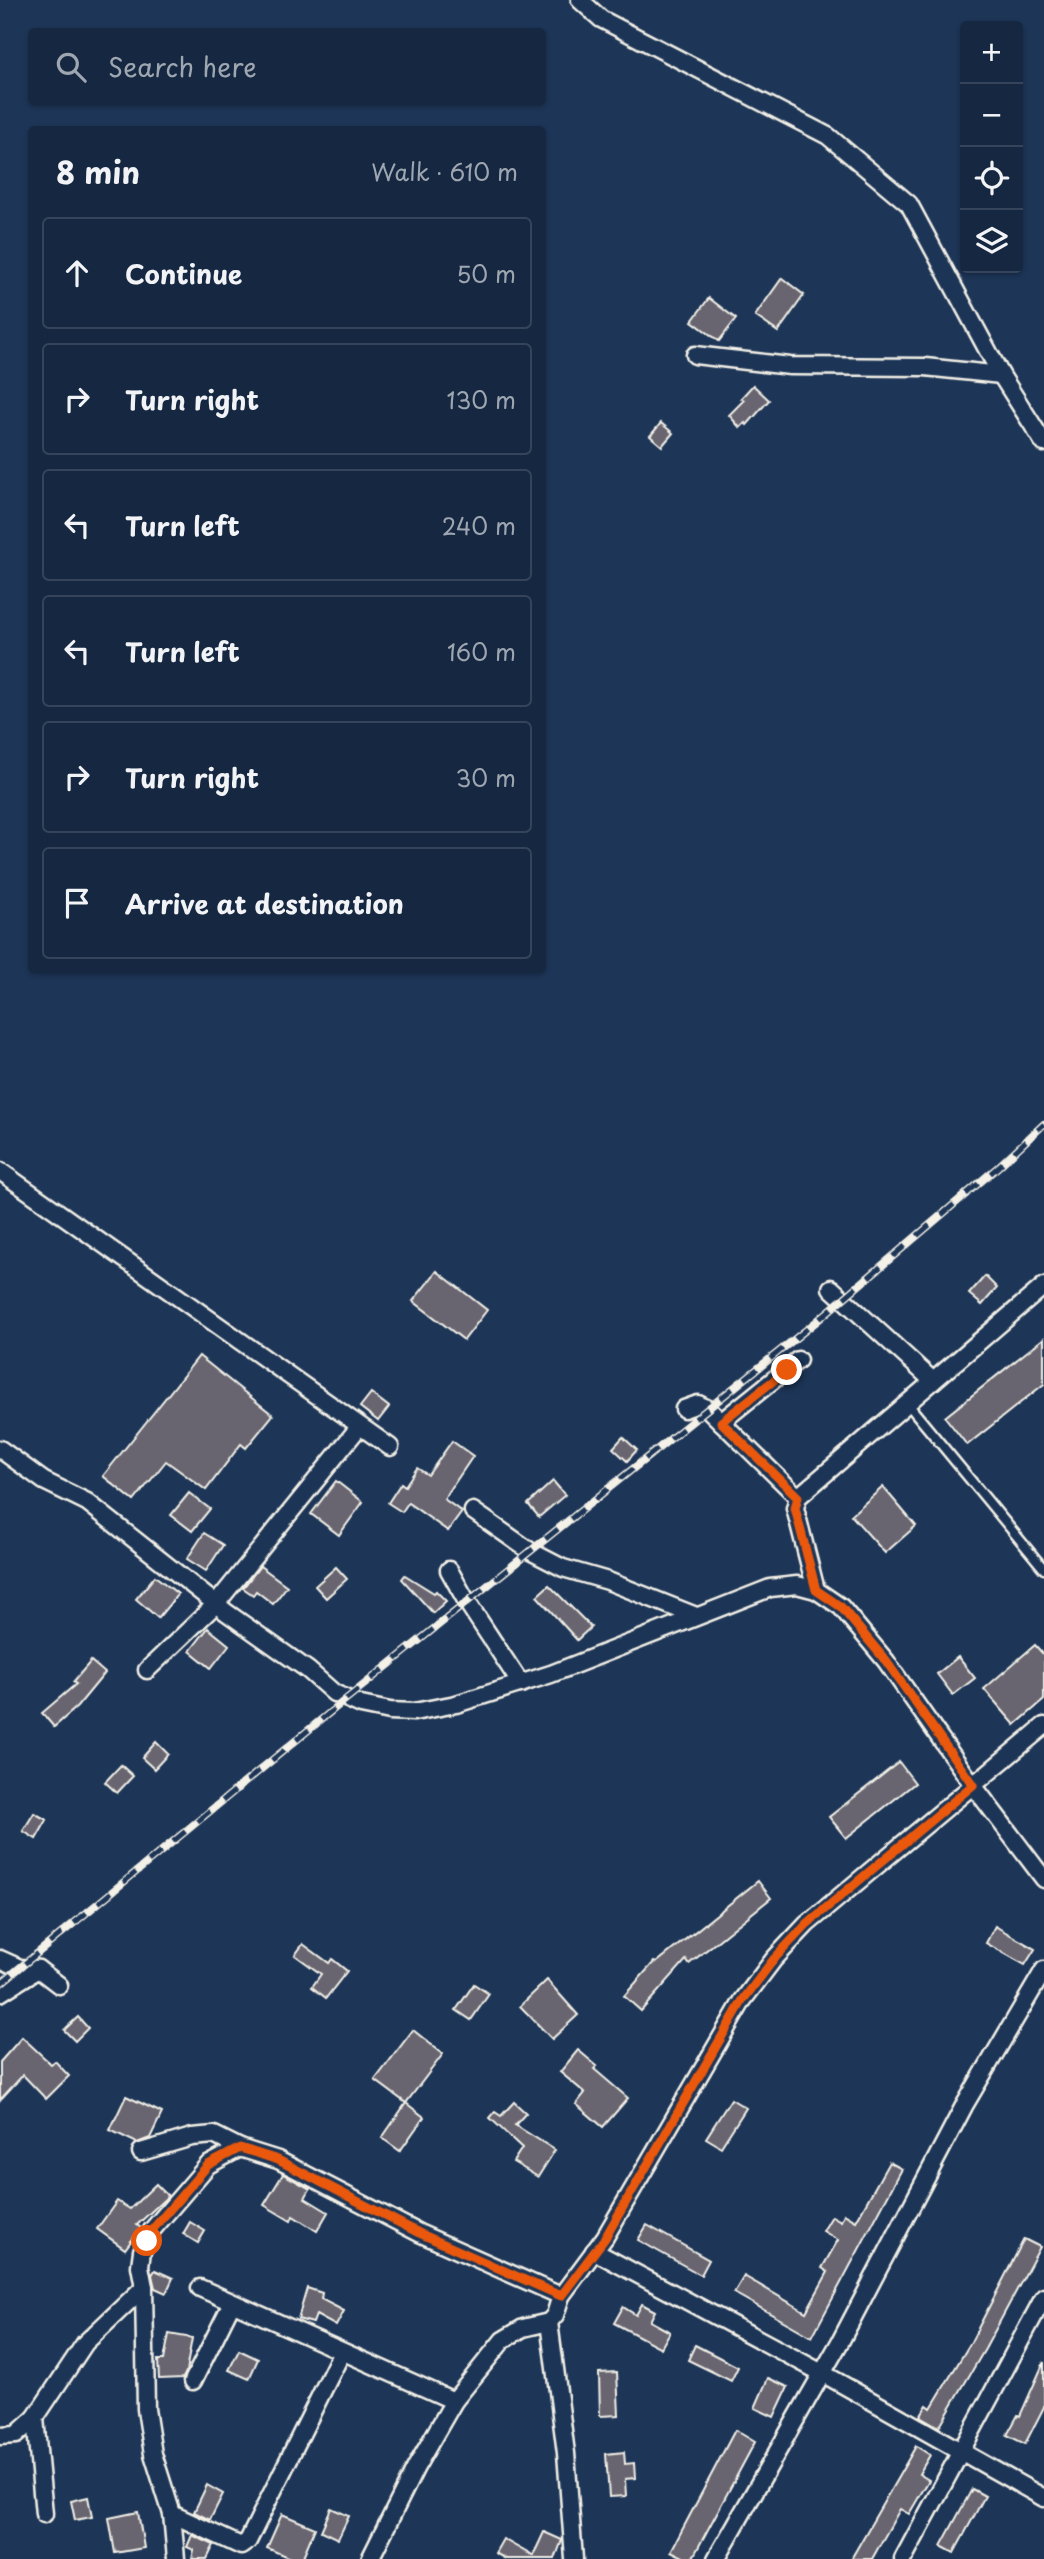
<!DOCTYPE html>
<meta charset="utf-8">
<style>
:root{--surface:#162841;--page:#1f3048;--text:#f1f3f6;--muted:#9ea6b1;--line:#35445a}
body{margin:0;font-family:"Playpen Sans",sans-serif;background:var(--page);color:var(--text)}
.controls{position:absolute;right:21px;top:21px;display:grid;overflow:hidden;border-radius:7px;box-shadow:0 2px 5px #0004}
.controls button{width:63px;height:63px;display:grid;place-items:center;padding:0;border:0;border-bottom:2px solid var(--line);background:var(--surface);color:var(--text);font:35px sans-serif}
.stop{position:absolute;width:21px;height:21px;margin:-16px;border:5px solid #ea580c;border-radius:50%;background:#fff}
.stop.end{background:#ea580c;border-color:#fff;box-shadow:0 2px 7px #0008}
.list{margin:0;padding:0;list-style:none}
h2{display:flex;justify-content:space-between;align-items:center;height:91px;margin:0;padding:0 28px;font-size:30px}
h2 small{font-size:23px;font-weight:400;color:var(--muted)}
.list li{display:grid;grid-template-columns:46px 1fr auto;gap:21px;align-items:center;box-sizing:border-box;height:112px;margin:0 14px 14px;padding:0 14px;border:2px solid var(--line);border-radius:7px}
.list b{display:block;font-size:26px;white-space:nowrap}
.list em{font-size:23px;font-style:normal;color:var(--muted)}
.icon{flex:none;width:38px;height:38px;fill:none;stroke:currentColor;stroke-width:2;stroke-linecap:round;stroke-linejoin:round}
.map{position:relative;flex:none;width:1044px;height:2559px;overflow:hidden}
.search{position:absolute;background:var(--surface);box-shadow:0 2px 5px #0004;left:28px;top:28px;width:518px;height:77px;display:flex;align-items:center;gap:18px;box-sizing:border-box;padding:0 24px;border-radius:7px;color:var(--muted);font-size:26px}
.panel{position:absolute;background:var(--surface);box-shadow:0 2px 5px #0004;left:28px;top:126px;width:518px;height:847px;border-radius:7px}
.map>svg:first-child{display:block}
.building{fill:#676571;stroke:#f4f1e8;stroke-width:2}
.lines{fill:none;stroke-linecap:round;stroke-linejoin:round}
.lane-casing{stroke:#f4f1e8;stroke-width:13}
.street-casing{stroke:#f4f1e8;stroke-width:21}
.lane{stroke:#1d3557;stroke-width:8}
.street{stroke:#1d3557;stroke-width:16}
.rail-casing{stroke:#f4f1e8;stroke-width:8}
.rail{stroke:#1d3557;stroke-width:5;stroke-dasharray:16;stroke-linecap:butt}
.route{stroke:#ea580c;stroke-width:9}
</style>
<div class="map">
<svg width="1044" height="2559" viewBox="0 0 1044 2559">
<rect width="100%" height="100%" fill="#1d3557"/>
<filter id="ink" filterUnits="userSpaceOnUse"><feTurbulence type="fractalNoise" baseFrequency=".0143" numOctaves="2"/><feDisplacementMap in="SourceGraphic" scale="14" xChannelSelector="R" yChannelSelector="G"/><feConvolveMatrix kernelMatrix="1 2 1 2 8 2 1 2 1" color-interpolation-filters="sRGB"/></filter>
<g filter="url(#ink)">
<g class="building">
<path d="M782,278L804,295L778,332L755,316Z"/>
<path d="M709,298L736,319L719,341L692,321Z"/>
<path d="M753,385L769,400L747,425L745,423L740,428L729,415L744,400L741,398Z"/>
<path d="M661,423L673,433L662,446L650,436Z"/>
<path d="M437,1271L487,1310L464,1340L413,1301Z"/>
<path d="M985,1276L997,1288L982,1305L969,1294Z"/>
<path d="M1044,1338V1384L967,1445L945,1417Z"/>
<path d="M199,1356L273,1415L246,1448L241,1444L206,1490L166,1461L134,1501L103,1476Z"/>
<path d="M371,1393L389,1407L378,1421L360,1407Z"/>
<path d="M623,1437L637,1450L627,1461L613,1448Z"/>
<path d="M452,1441L473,1456L444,1499L462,1512L448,1531L408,1503L402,1512L388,1503L401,1483L405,1486L417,1468L428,1475Z"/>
<path d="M336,1481L363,1502L339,1535L311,1514Z"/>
<path d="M553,1481L565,1495L539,1517L528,1504Z"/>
<path d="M883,1487L916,1526L885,1553L851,1515Z"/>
<path d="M189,1493L210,1509L192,1531L171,1515Z"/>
<path d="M204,1533L223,1545L206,1571L187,1559Z"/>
<path d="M260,1566L287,1586L273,1604L256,1591L253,1595L243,1588Z"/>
<path d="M336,1567L347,1579L326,1598L315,1586Z"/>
<path d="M405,1575L434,1593L436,1591L446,1601L433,1613L402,1579Z"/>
<path d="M155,1576L178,1594L158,1618L136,1599Z"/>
<path d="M549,1585L591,1627L577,1640L537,1596Z"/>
<path d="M208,1628L229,1645L211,1668L190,1651Z"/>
<path d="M1035,1645L1044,1655V1700L1015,1725L984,1689Z"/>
<path d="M958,1657L975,1678L953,1695L937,1674Z"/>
<path d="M91,1661L105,1673L77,1707L54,1727L42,1713L76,1684L73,1682Z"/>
<path d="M156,1742L168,1754L154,1769L142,1758Z"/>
<path d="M899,1762L915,1783L846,1838L829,1817Z"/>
<path d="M121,1765L133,1776L117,1793L105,1782Z"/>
<path d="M34,1813L47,1820L36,1839L23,1831Z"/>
<path d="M758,1881L771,1898L689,1964L686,1960L641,2011L624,1996L654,1962L656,1963Z"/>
<path d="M995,1926L1035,1949L1025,1965L986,1943Z"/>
<path d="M303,1944L329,1963L332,1959L347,1971L326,1998L312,1987L321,1974L295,1955Z"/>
<path d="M547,1980L578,2015L552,2039L520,2006Z"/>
<path d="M474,1984L489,1994L471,2020L456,2010Z"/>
<path d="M78,2017L88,2028L75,2041L64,2030Z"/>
<path d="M413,2030L443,2054L406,2103L375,2080Z"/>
<path d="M22,2037L51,2064L55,2061L69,2076L46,2099L23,2075L0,2100V2062Z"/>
<path d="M578,2050L597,2066L594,2069L628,2098L603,2127L576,2104L585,2093L560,2072Z"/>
<path d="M126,2096L162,2113L150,2138L137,2143L110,2130Z"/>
<path d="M731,2099L746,2108L721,2147L706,2138Z"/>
<path d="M514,2102L526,2113L515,2125L555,2150L538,2177L513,2162L522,2148L490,2118L495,2112L501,2116Z"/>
<path d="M406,2103L424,2117L400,2151L382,2138Z"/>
<path d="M889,2162L902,2169L812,2337L734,2293L744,2276L806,2312L828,2272L822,2268L838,2240L823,2231L832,2216L841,2221L844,2214L856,2221Z"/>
<path d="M283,2174L310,2189L305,2198L328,2212L317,2231L293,2216L291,2221L264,2205Z"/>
<path d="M156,2184L168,2196L137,2225L141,2228L125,2249L97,2229L117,2201L130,2209Z"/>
<path d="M190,2222L205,2231L198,2243L183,2234Z"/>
<path d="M647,2225L709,2260L701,2275L638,2240Z"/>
<path d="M1024,2239L1040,2247L985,2349L939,2427L920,2416L927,2405L931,2408L971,2342Z"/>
<path d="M155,2270L173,2278L166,2293L155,2288L152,2275Z"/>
<path d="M307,2288L322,2293L321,2299L344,2311L336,2326L316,2315L313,2323L298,2319Z"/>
<path d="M642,2304L655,2311L650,2321L670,2332L661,2348L614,2323L623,2307L636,2315Z"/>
<path d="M169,2334L192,2338L186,2372L183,2378L159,2379L158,2360H164Z"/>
<path d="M695,2345L738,2367L731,2381L688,2360Z"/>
<path d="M239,2350L258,2359L249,2379L229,2370Z"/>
<path d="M1044,2362V2407L1025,2444L1007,2435L1018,2415L1020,2416Z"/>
<path d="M617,2372L619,2415L600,2416L599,2373Z"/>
<path d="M768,2378L788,2387L774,2417L755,2408Z"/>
<path d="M735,2430L755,2442L692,2559H687L671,2551Z"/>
<path d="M916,2446L930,2455L919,2474L929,2480L909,2514L900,2509L872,2559H851Z"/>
<path d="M624,2452L625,2464L634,2463L635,2478L625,2479L626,2496L609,2497L606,2454Z"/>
<path d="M207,2485L223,2494L210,2520L194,2512Z"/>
<path d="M972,2489L985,2496L954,2553L941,2546Z"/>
<path d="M88,2497L92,2517L75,2520L71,2501Z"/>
<path d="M331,2508L349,2516L338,2539L321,2531Z"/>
<path d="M138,2512L144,2548L115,2553L109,2518Z"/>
<path d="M282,2514L315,2528L302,2559H292L267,2548Z"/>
<path d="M544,2532L562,2540L555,2559H506L495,2553L503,2539L533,2556Z"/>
<path d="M192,2535L214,2545L207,2559H192L194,2550L187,2547Z"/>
</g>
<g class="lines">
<defs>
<path id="lane" d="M907,1403L1044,1569"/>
<g id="street">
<path d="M580,0L601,19L828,136L909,204L1001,375L1044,443"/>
<path d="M695,355L790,366L925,367L1001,375"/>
<path d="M0,1171L390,1447"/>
<path d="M831,1288L933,1381"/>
<path d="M684,1409L698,1404L708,1409L798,1497"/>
<path d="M721,1422L798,1360"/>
<path d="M0,1449L44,1481L87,1502L226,1612L308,1670L334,1693L361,1705L390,1711L414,1712L456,1704L551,1674L770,1588L797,1585L816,1590L841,1607L886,1661L973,1785L1044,1879"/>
<path d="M473,1511L530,1551L563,1568L608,1581L696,1616"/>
<path d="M449,1570L467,1602L521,1684"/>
<path d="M816,1590L795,1508L798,1497L1044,1286"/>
<path d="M147,1670L216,1604L359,1427"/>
<path d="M0,1959L20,1968L38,1969"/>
<path d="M0,1993L38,1969L59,1985"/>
<path d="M141,2152L192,2137L214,2135L240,2148"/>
<path d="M594,2251L822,2373L1044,2498"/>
<path d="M200,2288L454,2401"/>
<path d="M193,2381L232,2303"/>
<path d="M35,2418L44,2514"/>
<path d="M0,2436L16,2435L35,2418L85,2343L144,2287"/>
<path d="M172,2514L241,2546L248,2541L342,2352"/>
<path d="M176,2559L172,2514L153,2454L146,2409L144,2287L140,2266L142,2251L152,2230L208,2165L240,2148L278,2160L419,2233L561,2296"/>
<path d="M370,2559L416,2467L454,2401L503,2340L523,2328L549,2322"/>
<path d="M574,2559L566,2453L549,2322L555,2315L561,2296L605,2237L743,2000L774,1959L807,1924L1044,1726"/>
<path d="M716,2559L840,2342L964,2106L1044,1970"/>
<path d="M903,2559L1044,2297"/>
</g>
</defs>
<use href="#lane" class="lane-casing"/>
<use href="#street" class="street-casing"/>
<use href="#lane" class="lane"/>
<use href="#street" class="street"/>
<defs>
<path id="rail" d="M0,1984L345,1700L817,1321L999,1166L1044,1124"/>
</defs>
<use href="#rail" class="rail-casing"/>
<use href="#rail" class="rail"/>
</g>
</g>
<g class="lines" filter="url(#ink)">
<path class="route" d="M147,2241L152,2230L208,2165L240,2148L278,2160L419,2233L561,2296L605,2238L743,2000L774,1959L807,1924L973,1785L886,1661L841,1607L816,1590L795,1508L798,1497L721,1422L787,1370"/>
</g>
</svg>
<div class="controls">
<button>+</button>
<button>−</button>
<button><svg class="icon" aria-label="locate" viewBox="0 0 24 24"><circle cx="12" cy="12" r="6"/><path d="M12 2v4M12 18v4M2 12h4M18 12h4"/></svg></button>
<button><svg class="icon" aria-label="layers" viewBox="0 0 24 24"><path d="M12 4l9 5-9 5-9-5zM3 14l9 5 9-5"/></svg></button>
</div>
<div class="stop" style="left:147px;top:2241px"></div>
<div class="stop end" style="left:787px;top:1370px"></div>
<div class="search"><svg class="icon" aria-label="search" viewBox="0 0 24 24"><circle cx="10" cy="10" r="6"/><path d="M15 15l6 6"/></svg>Search here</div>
<section class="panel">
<h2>8 min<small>Walk · 610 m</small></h2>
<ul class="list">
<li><svg class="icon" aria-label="ahead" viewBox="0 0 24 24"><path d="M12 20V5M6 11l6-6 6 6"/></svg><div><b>Continue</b></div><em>50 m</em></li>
<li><svg class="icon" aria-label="right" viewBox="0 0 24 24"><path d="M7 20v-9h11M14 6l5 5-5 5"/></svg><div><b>Turn right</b></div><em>130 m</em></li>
<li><svg class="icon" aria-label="left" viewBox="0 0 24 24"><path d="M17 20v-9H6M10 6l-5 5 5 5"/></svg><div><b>Turn left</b></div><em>240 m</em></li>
<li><svg class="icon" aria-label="left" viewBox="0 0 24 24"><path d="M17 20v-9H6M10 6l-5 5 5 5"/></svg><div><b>Turn left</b></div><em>160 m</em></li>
<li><svg class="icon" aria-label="right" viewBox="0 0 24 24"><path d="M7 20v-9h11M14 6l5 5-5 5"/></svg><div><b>Turn right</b></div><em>30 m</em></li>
<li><svg class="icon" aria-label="arrive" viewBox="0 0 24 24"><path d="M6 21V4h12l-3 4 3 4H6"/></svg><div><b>Arrive at destination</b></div></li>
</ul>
</section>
</div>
